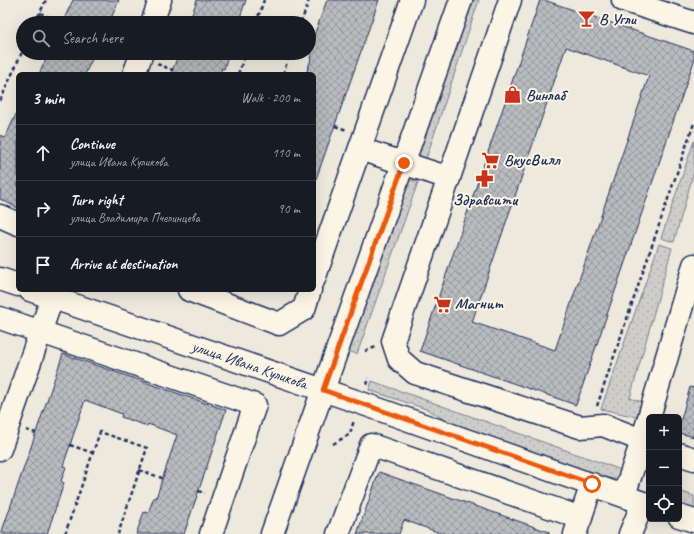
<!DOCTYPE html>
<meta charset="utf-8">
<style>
:root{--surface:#171b24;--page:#20242c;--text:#f1f3f6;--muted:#9ea1a6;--line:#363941}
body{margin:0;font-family:Caveat,sans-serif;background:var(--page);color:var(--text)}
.controls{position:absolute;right:12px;bottom:12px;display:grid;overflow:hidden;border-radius:6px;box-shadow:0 4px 16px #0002}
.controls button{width:36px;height:36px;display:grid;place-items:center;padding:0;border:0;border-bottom:1px solid var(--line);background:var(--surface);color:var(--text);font:20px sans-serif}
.stop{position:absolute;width:12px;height:12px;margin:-9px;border:3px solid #ea580c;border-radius:50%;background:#fff}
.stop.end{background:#ea580c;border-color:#fff;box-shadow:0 1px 4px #0008}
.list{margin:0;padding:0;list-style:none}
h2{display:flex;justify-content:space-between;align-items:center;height:52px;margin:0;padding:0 16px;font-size:17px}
h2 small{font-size:13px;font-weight:400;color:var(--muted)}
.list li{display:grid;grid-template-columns:26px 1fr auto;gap:12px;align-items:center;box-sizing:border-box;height:56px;padding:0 16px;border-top:1px solid var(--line)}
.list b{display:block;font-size:15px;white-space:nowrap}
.list p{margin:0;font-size:13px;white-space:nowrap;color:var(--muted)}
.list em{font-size:13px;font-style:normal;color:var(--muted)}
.icon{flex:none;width:22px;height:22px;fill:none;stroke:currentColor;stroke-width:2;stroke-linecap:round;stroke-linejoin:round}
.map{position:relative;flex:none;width:694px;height:534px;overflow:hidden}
.search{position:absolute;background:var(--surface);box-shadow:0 4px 16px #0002;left:16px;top:16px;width:300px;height:44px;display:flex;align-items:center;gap:10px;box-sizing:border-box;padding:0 14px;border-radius:22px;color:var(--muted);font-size:15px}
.panel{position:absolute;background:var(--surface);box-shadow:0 4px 16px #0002;left:16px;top:72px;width:300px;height:220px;border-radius:6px}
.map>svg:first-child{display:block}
.grass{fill:url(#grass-dots);stroke:#757e94}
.building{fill:url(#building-cross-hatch);stroke:#1b2f5e;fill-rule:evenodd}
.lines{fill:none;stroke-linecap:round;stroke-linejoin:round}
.minor-casing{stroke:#1b2f5e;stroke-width:25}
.path{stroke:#1b2f5e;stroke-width:2.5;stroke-dasharray:4 3;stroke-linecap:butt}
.minor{stroke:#fcf5e5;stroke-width:22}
.route{stroke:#ea580c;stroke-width:5}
.labels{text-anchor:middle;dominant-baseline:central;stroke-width:4;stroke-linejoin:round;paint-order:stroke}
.poi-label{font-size:16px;font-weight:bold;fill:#1b2f5e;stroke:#fcf5e5;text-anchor:start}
.street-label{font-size:16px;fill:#1b2f5e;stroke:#fcf5e5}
</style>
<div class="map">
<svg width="694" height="534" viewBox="0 0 694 534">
<defs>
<pattern id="grass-dots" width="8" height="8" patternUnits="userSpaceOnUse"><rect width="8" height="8" fill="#cfcdca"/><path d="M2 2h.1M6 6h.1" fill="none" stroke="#b1b0b0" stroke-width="1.8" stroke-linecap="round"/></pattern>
<pattern id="building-cross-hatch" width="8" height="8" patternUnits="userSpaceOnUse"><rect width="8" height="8" fill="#babbbe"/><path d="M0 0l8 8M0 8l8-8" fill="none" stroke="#96989e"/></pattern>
</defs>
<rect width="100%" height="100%" fill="#eee9dd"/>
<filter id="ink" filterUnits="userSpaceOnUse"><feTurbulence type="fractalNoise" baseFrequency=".025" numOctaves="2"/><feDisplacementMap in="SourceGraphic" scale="8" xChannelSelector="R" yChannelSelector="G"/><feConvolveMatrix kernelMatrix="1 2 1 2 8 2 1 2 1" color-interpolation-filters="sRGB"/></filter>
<g filter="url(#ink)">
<g class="grass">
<path d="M472,0H479L424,165L415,155L466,12Z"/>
<path d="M694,141V171L674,242L661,238Z"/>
<path d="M411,180L418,182L357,354L348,351L405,186Z"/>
<path d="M659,244L672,248L630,398L645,403L641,418L601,409Z"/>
<path d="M372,381L627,472L616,485L463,431L429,410L369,390Z"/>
<path d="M679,491L694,496V513L679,507Z"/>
</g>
<g class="building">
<path d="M73,0H119L109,23H62Z"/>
<path d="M197,0H246L238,23H189Z"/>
<path d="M327,0H379L316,179L314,178V74H306L311,59L310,58L315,42L312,41Z"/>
<path d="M540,0H544L694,51V61L576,405L420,351ZM566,47L649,76L555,350L472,322Z"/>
<path d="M49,53H95L85,74H39Z"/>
<path d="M179,53H229L224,69L222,68L220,74H171Z"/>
<path d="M18,110V208L0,199V135L5,138Z"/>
<path d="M63,354L226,410L184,534H136L144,512L148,513L154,497L156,498L177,435L148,424L147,426L121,417L122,414L85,400L63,466L66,467L61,481L64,483L47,534H1Z"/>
<path d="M690,387L694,388V437L679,433V427Z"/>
<path d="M379,472L549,532V534H443L404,520L399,534H357Z"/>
</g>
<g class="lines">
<defs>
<g id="minor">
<path d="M510,0L393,341L399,359L415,373L580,427L603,425L649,443"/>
<path d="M623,0L694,23"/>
<path d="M152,23L160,0"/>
<path d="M134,74L142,53"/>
<path d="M360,149L449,178"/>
<path d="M0,216L18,224"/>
<path d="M0,279L18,285"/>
<path d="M314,279L412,0"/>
<path id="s1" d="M30,290L361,403L649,505"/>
<path d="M189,290L279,324L304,309L310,290"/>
<path d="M0,318L255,405L211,534"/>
<path d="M0,449L52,298"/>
<path d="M679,454L694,459"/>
<path d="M624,495L642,441L694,265"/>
<path d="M679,516L694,521"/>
<path d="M272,534L461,0"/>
<path d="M338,534L371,445L581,518"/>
<path d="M575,534L592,484"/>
<path d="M630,534L643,503"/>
</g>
</defs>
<use href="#minor" class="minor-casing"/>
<g class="path">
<path d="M40,13L62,23"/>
<path d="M35,23L46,0"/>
<path d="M256,23L264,0"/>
<path d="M301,23L309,0"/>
<path d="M157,64L173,70"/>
<path d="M238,74L246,53"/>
<path d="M283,74L290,53"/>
<path d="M0,101L23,50"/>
<path d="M335,126L347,130"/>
<path d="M365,351L376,347"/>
<path d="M367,385L369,378"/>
<path d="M597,406L694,123"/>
<path d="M26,430L36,433"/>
<path d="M333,444L350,434L354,420"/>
<path d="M70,445L93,453"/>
<path d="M139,470L162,478"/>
<path d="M198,491L205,493"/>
<path d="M65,534L100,432L147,448L118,534"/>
</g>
<use href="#minor" class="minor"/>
</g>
</g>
<g class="lines" filter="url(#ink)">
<path class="route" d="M404,163L323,390L592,484"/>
</g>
<defs>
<symbol id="bar-bare" viewBox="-9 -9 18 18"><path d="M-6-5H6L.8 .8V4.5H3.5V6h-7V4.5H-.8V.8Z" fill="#c8321e" stroke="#fcf5e5" stroke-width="2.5" paint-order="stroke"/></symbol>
<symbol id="shop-bare" viewBox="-9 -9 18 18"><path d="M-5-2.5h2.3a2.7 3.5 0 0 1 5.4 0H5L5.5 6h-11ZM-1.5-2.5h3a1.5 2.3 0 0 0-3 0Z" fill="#c8321e" stroke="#fcf5e5" stroke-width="2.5" paint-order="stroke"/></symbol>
<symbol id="supermarket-bare" viewBox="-9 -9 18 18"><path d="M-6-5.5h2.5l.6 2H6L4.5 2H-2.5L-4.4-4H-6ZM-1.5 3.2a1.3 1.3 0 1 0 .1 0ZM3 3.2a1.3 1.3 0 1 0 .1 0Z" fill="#c8321e" stroke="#fcf5e5" stroke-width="2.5" paint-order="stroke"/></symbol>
<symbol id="pharmacy-bare" viewBox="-9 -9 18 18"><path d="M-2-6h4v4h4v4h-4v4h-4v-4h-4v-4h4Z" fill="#c8321e" stroke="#fcf5e5" stroke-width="2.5" paint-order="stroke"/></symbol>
</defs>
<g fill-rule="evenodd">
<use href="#bar-bare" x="574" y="6" width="25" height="25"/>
<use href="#shop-bare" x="500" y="82" width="25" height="25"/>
<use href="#supermarket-bare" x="478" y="148" width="25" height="25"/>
<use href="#pharmacy-bare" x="472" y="166" width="25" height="25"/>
<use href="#supermarket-bare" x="430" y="292" width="25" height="25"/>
</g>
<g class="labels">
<g class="poi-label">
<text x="599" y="19">В Угли</text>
<text x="526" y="95">Винлаб</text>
<text x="504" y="160">ВкусВилл</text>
<text x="485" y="200" text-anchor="middle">Здравсити</text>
<text x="455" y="304">Магнит</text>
</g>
<g class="street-label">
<text stroke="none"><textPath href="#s1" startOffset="232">улица Ивана Куликова</textPath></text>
</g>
</g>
</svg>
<div class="controls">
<button>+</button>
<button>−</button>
<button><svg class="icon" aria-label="locate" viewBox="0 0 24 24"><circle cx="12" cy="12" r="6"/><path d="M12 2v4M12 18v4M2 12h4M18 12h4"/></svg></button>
</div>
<div class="stop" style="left:592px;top:484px"></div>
<div class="stop end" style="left:404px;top:163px"></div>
<div class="search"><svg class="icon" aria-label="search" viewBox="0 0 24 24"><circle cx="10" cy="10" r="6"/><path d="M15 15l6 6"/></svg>Search here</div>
<section class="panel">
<h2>3 min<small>Walk · 200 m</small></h2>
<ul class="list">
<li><svg class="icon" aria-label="ahead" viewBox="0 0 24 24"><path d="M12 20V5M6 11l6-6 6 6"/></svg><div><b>Continue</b><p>улица Ивана Куликова</p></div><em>110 m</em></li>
<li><svg class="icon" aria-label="right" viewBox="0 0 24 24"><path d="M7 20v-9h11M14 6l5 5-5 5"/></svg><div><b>Turn right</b><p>улица Владимира Пчелинцева</p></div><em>90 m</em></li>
<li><svg class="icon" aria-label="arrive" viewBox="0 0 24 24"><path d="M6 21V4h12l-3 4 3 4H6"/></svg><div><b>Arrive at destination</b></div></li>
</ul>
</section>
</div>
